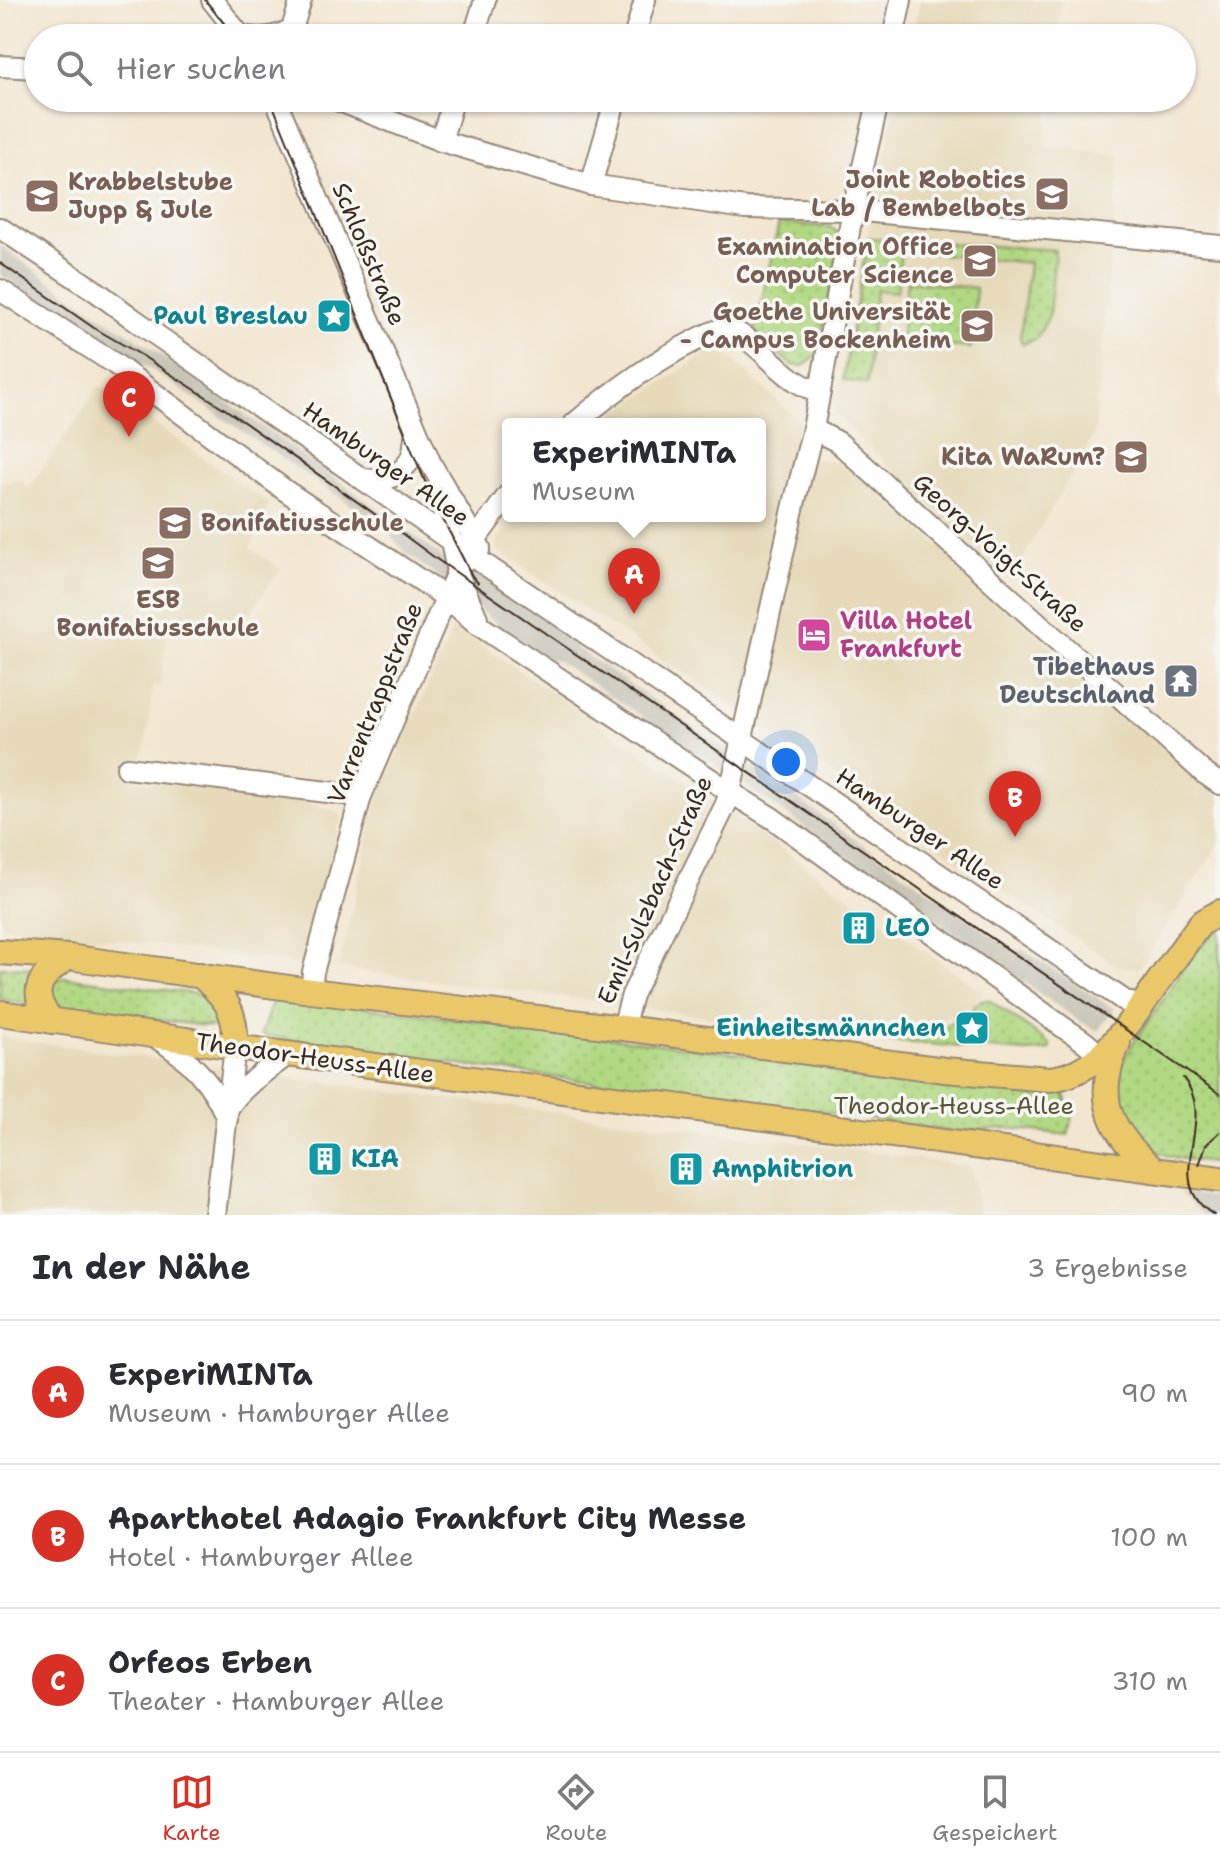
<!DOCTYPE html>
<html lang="de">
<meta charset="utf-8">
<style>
:root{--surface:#fff;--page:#f7f7f7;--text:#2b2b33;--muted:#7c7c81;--line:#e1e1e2;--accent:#d93025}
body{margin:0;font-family:"Shantell Sans",sans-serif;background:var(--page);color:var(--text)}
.you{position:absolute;left:786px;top:762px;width:28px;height:28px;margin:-20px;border:6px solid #fff;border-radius:50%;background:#1a73e8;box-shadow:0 0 0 12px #1a73e833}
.badge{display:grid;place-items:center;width:52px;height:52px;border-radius:50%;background:var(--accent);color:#fff;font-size:26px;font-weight:700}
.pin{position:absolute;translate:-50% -66px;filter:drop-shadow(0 2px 4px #0008)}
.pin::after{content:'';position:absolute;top:42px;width:28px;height:24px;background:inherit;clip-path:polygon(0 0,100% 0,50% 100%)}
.popup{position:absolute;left:502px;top:418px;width:264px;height:104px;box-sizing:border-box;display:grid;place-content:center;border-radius:8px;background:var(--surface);filter:drop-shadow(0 2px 6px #0005);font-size:26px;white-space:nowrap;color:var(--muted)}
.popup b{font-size:30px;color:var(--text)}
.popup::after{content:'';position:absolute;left:50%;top:100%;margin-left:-16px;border:16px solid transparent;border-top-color:var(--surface)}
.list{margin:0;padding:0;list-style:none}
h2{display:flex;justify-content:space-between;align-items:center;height:104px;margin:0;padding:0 32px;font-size:34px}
h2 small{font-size:26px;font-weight:400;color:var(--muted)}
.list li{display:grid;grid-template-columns:52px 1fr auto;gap:24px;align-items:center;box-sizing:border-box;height:144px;padding:0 32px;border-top:2px solid var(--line)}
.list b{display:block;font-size:30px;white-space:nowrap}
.list p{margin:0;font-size:26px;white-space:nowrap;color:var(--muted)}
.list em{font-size:26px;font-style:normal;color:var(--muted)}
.icon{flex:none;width:44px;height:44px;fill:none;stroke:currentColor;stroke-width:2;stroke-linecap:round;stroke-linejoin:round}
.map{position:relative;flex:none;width:1220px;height:1215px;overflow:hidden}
.search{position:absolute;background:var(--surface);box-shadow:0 2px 6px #0004;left:24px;right:24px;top:24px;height:88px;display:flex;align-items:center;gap:20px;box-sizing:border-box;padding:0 28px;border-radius:44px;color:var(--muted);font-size:30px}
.sheet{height:536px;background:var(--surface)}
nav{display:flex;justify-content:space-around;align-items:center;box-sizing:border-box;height:112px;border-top:2px solid var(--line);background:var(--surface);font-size:22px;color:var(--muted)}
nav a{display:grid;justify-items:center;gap:4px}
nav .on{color:var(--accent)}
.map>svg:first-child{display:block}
.built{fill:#e6daba}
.railway{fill:#c8c4b8}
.grass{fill:url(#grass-dots);stroke:#768150;stroke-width:2}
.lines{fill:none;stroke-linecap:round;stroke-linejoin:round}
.minor-casing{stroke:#968877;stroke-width:24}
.major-casing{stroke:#968877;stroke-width:28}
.minor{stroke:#fff;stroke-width:20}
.major{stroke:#eac769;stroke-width:24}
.tram{stroke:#3b2a1e;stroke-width:2}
.labels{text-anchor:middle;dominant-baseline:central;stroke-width:7;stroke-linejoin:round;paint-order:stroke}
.education-label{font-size:24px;font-weight:bold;fill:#785e54;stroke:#f6f6f2;text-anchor:end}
.street-label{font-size:24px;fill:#3b2a1e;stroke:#f6f6f2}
.culture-label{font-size:24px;font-weight:bold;fill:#0d838f;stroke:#f6f6f2;text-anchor:start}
.hotel-label{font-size:24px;font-weight:bold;fill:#b23c85;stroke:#f6f6f2;text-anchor:start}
.worship-label{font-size:24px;font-weight:bold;fill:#5b616d;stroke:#f6f6f2;text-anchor:end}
.park-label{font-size:24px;fill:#585637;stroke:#f6f6f2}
</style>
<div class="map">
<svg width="1220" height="1215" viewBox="0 0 1220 1215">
<defs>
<pattern id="grass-dots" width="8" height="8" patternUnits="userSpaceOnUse" patternTransform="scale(2)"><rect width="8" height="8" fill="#b1d882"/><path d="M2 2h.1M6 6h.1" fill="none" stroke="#99ba70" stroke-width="1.8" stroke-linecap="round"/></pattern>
</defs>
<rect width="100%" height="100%" fill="#f6f6f2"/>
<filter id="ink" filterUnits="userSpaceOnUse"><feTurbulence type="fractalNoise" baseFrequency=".0125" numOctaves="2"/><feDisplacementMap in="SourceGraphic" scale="16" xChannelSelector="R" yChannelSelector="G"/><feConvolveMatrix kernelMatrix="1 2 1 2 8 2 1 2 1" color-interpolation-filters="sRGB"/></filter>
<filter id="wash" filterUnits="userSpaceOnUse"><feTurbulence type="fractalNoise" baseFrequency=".006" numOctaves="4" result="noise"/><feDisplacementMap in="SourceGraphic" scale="32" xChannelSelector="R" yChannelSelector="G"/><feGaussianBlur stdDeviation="1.8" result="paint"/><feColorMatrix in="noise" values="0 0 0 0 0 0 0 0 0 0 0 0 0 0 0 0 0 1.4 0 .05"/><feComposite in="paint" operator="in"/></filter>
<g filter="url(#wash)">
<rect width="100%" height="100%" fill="#f2e6d0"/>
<g class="built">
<path d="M920,0H1061L1057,38H911Z"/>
<path d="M898,98H1050L1045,146L1120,155L1094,435L1010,580L834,414L866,239Z"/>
<path d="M718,346L799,421L792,453L849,466L1220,797V842L1139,968L1118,966L965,865L716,694L498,551L497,539L519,516H760V424H603L612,415Z"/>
<path d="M100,386L269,504L250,548L280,569L237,632L168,623L160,686L153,685L145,748L132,780L307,803L338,812L341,818L304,962L339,967L377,801L454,627L715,802L983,992L974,1003L960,1013L921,1026L894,1028L884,1041L603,1002L0,925V483L20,480L29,488Z"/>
<path d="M0,1037L393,1092L866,1151L970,1167L979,1215H0Z"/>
</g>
<g class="railway">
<path d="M0,246L92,310L147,345L388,516L465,574L480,575L573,636L576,648L749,765L1016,952L1023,950L1114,1009L1098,1031L1076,1019L732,776L558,661L547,659L488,617L459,592L406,553L384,527L142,363L121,357L0,274Z"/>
<path d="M1180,1192L1213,1197L1220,1208V1215H1204Z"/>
</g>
<g class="grass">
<path d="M779,223L830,227L837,232L840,242L818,355L803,366L791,365L755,331Z"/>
<path d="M868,238L1055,250L1049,316L1037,338L1023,344L1020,338L1029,263L901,250L897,292L876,290L871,340H865L864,348L870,349L867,384L843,380Z"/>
<path d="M907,281L976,288L971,348L901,342Z"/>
<path d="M1220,928V1164C1200,1161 1179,1160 1160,1153C1145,1148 1131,1134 1125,1120C1106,1070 1129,1050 1156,1010C1175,981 1193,950 1220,928Z"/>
<path d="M0,967L43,968L30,1004L0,1000Z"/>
<path d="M64,977L206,995L216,1002L222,1028L63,1008L55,1004L51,994L54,982Z"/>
<path d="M274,996L1065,1094L1072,1118L1068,1135L1007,1128L954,1132L854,1116L468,1066L261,1035Z"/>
<path d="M981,1000H989L1049,1043L1051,1046L1050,1050L1027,1052L887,1041L895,1031C930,1033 941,1029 972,1012L973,1007Z"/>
</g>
</g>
<g filter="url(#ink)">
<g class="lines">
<defs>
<g id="minor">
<path d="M212,0L242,38"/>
<path d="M240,35C258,40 276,38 292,29L301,0"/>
<path d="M473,38L485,0"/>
<path d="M634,38L645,0"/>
<path d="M893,38L901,0"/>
<path d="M0,66L38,68"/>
<path d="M275,98L431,464L480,548"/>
<path d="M332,98L441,141L591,185L745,208L853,210L1220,246"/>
<path d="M441,141L454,98"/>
<path d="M591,185L616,98"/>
<path d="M0,228L97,292L132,318L471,555L1125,1001L1136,1005H1142"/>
<path d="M0,290L115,364L286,491L447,598L480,626L730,792L772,818L1067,1030C1085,1041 1097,1050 1108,1068"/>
<path d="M574,424C612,392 651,363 696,340C704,336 714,330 724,329C731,328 736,332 741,335C769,353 786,383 820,392"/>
<path d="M813,429L838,442L1204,773L1220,784"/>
<path d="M363,479L383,481L399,473L409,462L413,453L416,430"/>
<path d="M437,489L451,540L457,572L477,618"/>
<path d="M127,768L361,796"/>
<path d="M311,991L313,972L361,796L457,572L475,540L508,495"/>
<path d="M623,1028L632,995L726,804L730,792L795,500L813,429L853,210L879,98"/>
<path d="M155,1037C188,1057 213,1082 227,1119"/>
<path d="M228,1108C243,1085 267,1070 289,1054"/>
<path d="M215,1215L235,1047"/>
</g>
<g id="major">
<path d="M0,952L68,957L311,991L623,1028L945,1070L1049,1079C1094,1075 1119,1037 1143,1004C1162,977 1181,949 1201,923L1220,912"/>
<path d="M200,975C226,998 237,1011 235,1047"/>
<path d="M0,1013L235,1047L1220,1179"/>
<path d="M52,1021C26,991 41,975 68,957"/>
<path d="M1118,1043C1093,1101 1110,1131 1154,1170"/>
</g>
</defs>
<use href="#minor" class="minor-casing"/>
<use href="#major" class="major-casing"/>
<use href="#minor" class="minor"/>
<use href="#major" class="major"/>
<g class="tram">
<path d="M205,0L236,38"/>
<path d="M270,98L413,453L433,500L472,576L478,583"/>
<path d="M0,263L94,328L141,355L225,409L386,522L438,560L1220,1094"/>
<path d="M1183,1078C1220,1121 1158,1181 1214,1215"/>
<path d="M1199,1165L1206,1145L1220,1132"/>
</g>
</g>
</g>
<defs>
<symbol id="university-square" viewBox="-11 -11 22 22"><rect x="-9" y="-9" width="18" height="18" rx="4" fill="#8d6e63" stroke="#f6f6f2"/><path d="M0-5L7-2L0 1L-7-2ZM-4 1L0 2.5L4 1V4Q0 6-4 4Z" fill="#fff"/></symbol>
<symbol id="school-square" viewBox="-11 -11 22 22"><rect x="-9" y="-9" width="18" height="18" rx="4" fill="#8d6e63" stroke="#f6f6f2"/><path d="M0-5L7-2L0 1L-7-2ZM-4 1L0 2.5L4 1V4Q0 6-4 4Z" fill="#fff"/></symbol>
<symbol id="sight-square" viewBox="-11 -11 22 22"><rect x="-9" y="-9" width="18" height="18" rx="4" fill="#0f9aa8" stroke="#f6f6f2"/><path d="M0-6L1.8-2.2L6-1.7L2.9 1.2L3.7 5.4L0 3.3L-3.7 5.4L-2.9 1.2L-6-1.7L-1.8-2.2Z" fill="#fff"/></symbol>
<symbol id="hotel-square" viewBox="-11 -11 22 22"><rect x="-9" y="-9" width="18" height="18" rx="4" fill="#d1479c" stroke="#f6f6f2"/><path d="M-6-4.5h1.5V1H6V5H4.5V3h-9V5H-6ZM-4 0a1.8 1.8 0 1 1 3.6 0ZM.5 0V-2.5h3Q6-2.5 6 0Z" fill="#fff"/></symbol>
<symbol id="temple-square" viewBox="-11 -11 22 22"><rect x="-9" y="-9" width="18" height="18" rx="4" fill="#6b7280" stroke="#f6f6f2"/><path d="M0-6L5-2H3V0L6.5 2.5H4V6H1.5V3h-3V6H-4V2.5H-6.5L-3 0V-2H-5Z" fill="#fff"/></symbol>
<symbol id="building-square" viewBox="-11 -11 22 22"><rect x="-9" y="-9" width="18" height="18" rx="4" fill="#0f9aa8" stroke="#f6f6f2"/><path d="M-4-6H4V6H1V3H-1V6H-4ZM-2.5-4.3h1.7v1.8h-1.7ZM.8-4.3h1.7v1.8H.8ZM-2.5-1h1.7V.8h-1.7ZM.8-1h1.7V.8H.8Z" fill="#fff"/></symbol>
</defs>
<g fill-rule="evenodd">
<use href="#university-square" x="1032" y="174" width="40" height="40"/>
<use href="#school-square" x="22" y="176" width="40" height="40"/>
<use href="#university-square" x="960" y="241" width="40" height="40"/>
<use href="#sight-square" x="314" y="296" width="40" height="40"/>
<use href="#university-square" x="957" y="306" width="40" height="40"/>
<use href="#school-square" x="1111" y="437" width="40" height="40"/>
<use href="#school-square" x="155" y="503" width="40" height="40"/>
<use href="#school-square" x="138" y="543" width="40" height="40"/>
<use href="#hotel-square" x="794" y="615" width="40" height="40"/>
<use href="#temple-square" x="1161" y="661" width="40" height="40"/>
<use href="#building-square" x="839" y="908" width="40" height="40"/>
<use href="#sight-square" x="952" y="1008" width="40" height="40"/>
<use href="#building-square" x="305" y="1139" width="40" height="40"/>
<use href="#building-square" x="666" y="1149" width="40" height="40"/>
</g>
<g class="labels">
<g class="education-label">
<text x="1026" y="180">Joint Robotics<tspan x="1026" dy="28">Lab / Bembelbots</tspan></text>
<text x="68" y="182" text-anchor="start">Krabbelstube<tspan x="68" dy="28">Jupp &amp; Jule</tspan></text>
<text x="954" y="247">Examination Office<tspan x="954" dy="28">Computer Science</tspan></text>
<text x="951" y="312">Goethe Universität<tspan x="951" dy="28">- Campus Bockenheim</tspan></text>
<text x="1105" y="457">Kita WaRum?</text>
<text x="201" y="523" text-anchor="start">Bonifatiusschule</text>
<text x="158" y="600" text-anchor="middle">ESB<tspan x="158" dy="28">Bonifatiusschule</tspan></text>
</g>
<g class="street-label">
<text transform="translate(369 254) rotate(67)">Schloßstraße</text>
<text transform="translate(386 464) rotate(35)">Hamburger Allee</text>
<text transform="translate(1000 553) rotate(42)">Georg-Voigt-Straße</text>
<text transform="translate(375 703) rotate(-68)">Varrentrappstraße</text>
<text transform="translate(920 829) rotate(34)">Hamburger Allee</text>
<text transform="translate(655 890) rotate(-66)">Emil-Sulzbach-Straße</text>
<text transform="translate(315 1058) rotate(8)">Theodor-Heuss-Allee</text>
</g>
<g class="culture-label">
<text x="308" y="316" text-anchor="end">Paul Breslau</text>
<text x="885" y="928">LEO</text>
<text x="946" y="1028" text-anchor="end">Einheitsmännchen</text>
<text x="351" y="1159">KIA</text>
<text x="712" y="1169">Amphitrion</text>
</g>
<g class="hotel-label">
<text x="840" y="621">Villa Hotel<tspan x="840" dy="28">Frankfurt</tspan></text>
</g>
<g class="worship-label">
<text x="1155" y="667">Tibethaus<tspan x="1155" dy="28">Deutschland</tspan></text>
</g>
<g class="park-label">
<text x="954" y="1106">Theodor-Heuss-Allee</text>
</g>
</g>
</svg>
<div class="you"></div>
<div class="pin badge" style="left:634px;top:614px">A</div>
<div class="popup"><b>ExperiMINTa</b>Museum</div>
<div class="pin badge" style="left:1015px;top:837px">B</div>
<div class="pin badge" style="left:129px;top:437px">C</div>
<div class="search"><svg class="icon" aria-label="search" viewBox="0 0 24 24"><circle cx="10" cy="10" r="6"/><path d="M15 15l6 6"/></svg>Hier suchen</div>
</div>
<section class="sheet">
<h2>In der Nähe<small>3 Ergebnisse</small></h2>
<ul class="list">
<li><span class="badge">A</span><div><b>ExperiMINTa</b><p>Museum · Hamburger Allee</p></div><em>90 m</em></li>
<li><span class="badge">B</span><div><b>Aparthotel Adagio Frankfurt City Messe</b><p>Hotel · Hamburger Allee</p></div><em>100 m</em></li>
<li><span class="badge">C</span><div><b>Orfeos Erben</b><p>Theater · Hamburger Allee</p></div><em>310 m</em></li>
</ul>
</section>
<nav>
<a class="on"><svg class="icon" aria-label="map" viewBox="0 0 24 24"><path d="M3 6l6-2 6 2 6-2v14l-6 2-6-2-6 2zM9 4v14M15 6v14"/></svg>Karte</a>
<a><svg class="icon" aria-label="directions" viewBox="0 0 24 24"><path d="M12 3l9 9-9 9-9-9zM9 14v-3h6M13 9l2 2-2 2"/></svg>Route</a>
<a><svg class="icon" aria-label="saved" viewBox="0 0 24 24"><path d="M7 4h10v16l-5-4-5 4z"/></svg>Gespeichert</a>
</nav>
